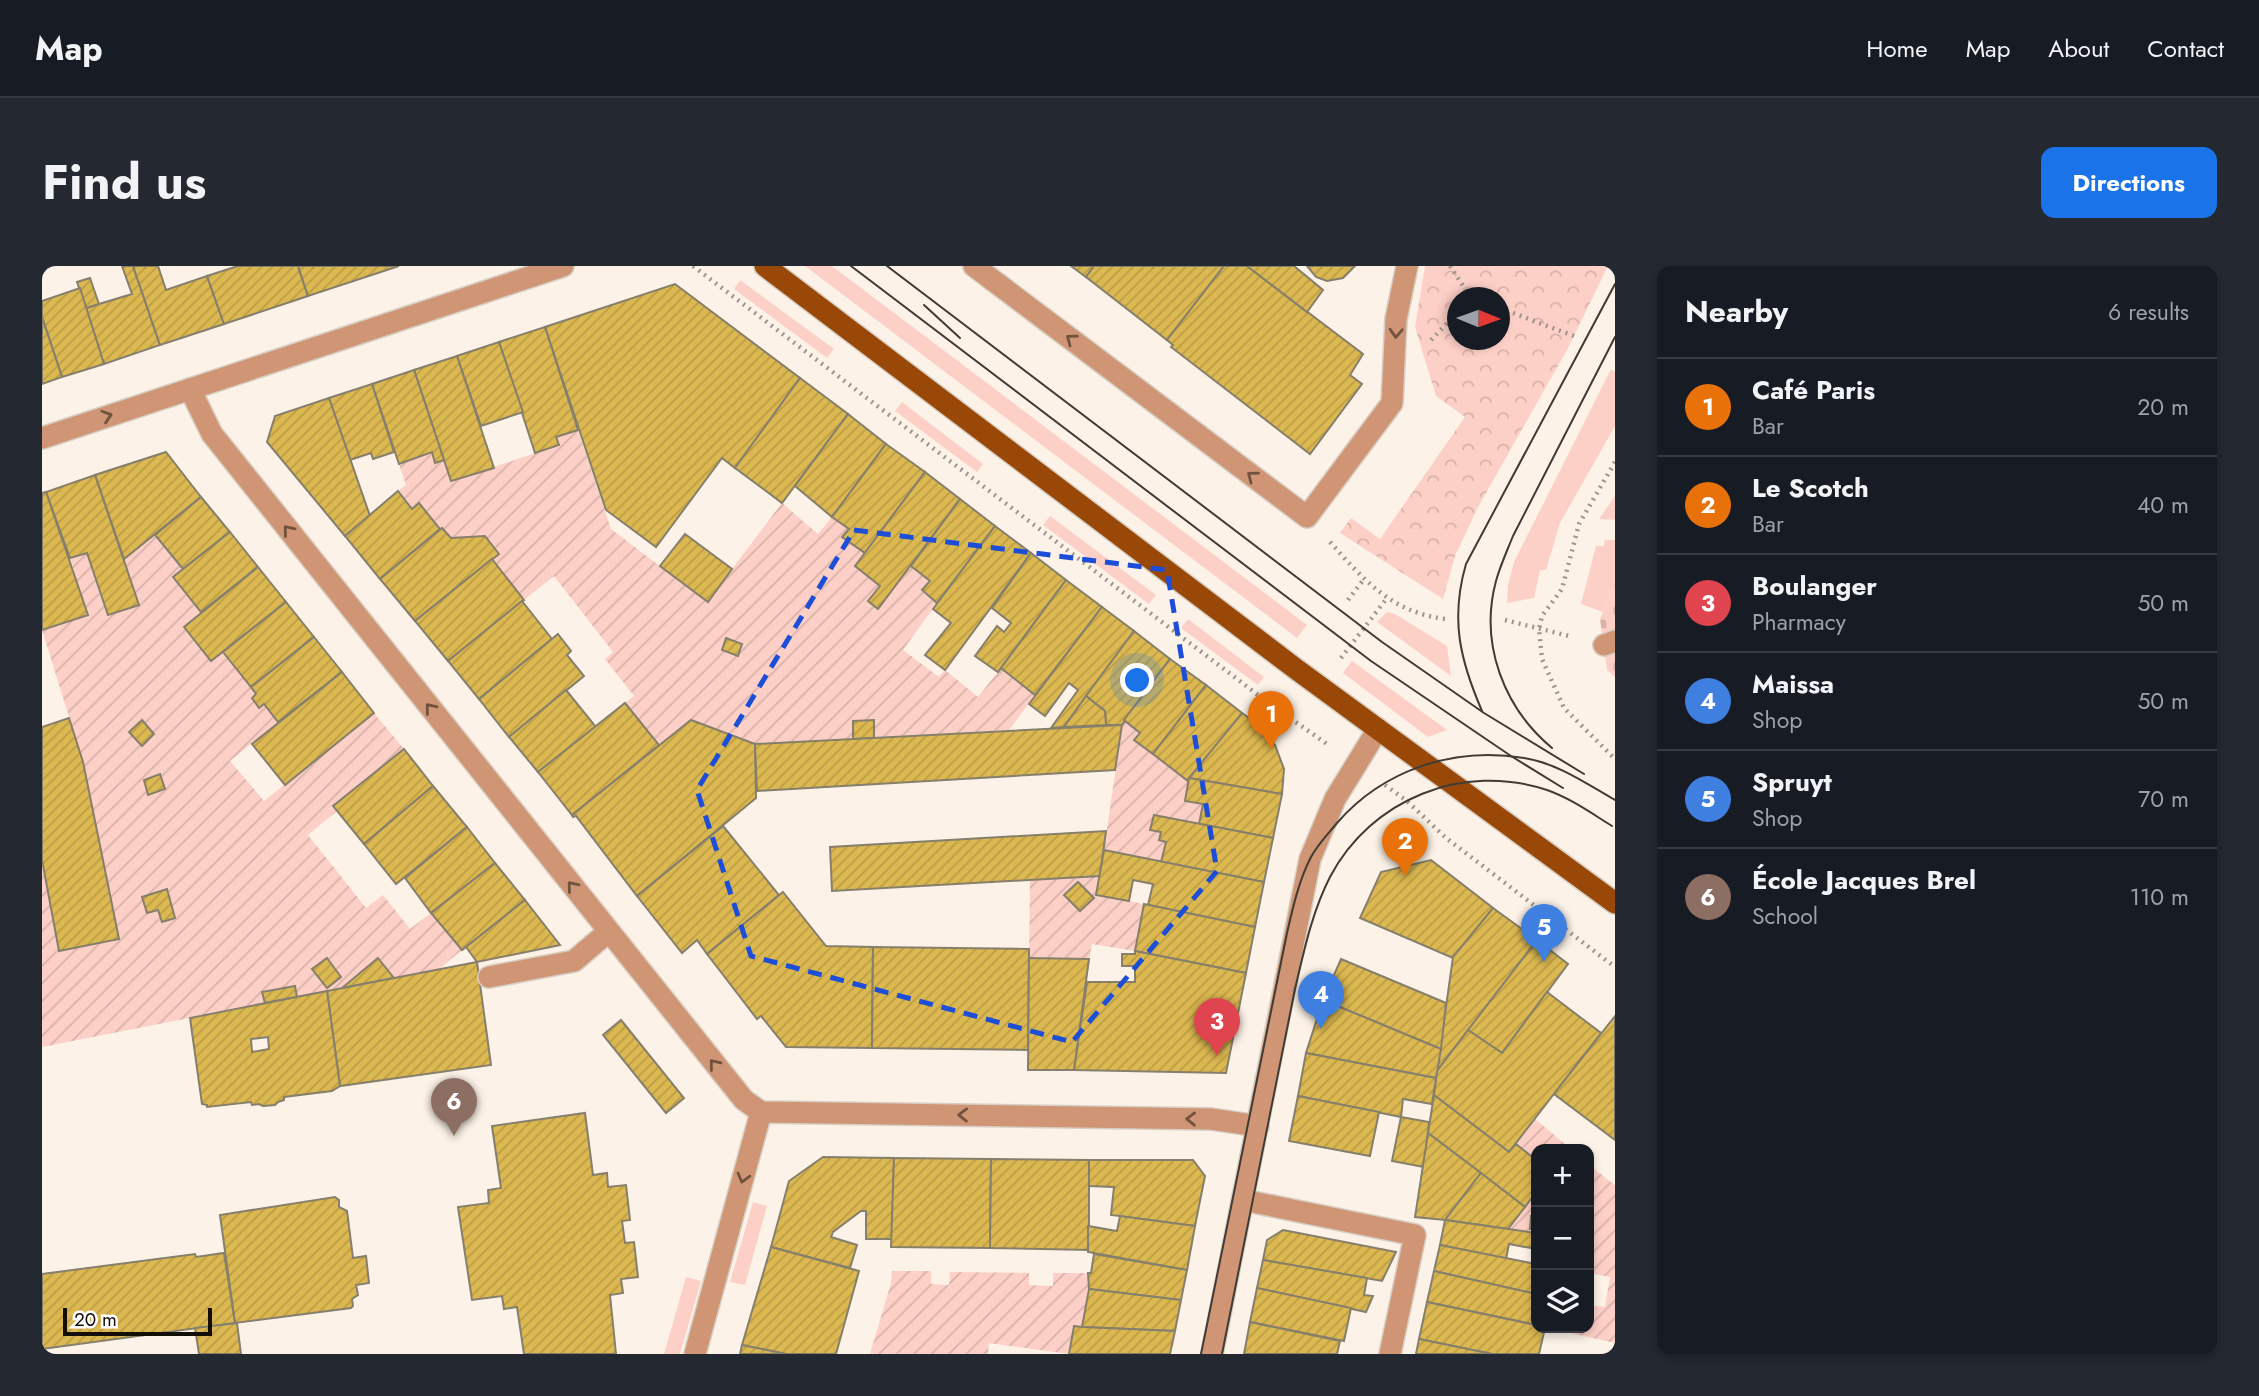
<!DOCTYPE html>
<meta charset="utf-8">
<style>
:root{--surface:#171b24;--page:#242831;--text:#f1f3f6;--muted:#9ea1a6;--line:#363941;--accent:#1a73e8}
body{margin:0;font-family:Jost,sans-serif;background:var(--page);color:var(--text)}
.controls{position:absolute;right:21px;bottom:21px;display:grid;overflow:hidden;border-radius:14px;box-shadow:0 4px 10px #0003}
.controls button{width:63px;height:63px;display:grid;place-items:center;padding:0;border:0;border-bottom:2px solid var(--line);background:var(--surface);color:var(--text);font:35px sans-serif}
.compass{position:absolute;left:1405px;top:21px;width:63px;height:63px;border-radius:50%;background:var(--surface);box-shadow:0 4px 10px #0003;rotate:91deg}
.scale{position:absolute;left:21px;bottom:18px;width:149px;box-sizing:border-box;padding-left:7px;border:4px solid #130e08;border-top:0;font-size:19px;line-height:24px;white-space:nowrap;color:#130e08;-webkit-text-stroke:5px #fff;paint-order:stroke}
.you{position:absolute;left:1096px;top:415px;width:24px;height:24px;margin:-18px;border:5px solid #fff;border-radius:50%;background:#1a73e8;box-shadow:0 0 0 10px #1a73e833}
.badge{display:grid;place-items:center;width:46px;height:46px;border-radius:50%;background:var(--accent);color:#fff;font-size:23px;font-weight:700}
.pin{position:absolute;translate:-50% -58px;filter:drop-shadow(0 2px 4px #0008)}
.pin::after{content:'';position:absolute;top:37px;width:24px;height:21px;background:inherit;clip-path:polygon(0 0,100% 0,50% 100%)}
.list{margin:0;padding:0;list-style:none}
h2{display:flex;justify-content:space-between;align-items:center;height:91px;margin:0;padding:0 28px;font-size:30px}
h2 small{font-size:23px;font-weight:400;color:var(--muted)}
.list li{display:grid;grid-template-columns:46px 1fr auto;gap:21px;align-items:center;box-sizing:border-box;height:98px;padding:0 28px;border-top:2px solid var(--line)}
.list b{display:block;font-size:26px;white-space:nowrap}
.list p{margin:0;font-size:23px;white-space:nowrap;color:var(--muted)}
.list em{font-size:23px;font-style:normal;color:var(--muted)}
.icon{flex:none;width:38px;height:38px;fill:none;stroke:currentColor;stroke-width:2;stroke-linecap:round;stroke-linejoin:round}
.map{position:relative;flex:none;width:1573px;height:1088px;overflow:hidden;border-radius:14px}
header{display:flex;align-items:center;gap:42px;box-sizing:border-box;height:98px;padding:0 35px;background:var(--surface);border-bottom:2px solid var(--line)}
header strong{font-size:33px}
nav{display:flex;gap:38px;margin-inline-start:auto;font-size:24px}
.intro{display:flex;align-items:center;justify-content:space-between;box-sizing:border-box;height:168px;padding:0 42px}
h1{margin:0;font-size:49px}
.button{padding:18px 32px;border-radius:14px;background:var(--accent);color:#fff;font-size:24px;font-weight:700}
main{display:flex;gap:42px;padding:0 42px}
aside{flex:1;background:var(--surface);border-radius:14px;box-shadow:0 4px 10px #0003}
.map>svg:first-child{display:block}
.grass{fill:#fdd0c7}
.forest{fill:url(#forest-crowns);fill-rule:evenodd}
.cemetery{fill:url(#cemetery-stones)}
.garden{fill:url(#garden-furrows)}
.building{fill:url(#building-hatch);stroke:#867f6b;stroke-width:2;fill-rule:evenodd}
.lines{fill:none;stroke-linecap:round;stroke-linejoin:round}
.minor-casing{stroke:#d7cec3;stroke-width:24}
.major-casing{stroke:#d7cec3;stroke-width:24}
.path{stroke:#9e968d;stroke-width:4.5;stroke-dasharray:2 5;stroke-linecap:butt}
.minor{stroke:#cf9574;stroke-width:21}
.major{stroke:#994808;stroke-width:21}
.tram{stroke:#413b34;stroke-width:2}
.oneway{stroke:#71523e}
.marked{fill:none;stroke:#1d4ed8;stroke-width:5;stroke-dasharray:14 9;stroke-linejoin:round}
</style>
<header>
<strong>Map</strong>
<nav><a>Home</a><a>Map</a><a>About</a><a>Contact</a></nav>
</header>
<div class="intro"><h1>Find us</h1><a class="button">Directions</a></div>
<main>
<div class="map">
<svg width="1573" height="1088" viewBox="0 0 1573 1088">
<defs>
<pattern id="forest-crowns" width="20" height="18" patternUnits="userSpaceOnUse" patternTransform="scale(1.75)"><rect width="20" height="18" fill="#fdd0c7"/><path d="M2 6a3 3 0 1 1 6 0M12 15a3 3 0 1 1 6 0" fill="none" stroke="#d8b1a9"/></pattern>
<pattern id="cemetery-stones" width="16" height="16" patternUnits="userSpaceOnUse" patternTransform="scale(1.75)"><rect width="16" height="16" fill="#fdd0c7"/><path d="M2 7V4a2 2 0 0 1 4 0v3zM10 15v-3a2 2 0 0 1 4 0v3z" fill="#d8b1a9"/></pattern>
<pattern id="garden-furrows" width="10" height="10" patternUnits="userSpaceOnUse" patternTransform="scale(1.75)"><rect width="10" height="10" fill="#fdd0c7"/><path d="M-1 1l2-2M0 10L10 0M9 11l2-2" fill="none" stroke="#d8b1a9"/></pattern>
<pattern id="building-hatch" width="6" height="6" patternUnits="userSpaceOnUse" patternTransform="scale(1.75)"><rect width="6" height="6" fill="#dcb851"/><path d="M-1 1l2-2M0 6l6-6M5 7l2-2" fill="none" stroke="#bc9d45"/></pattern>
</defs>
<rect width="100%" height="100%" fill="#fcf2e7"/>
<g class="grass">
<path d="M763,0H790L1265,359L1255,372Z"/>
<path d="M698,14L792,83L785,92L692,23Z"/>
<path d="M1569,103L1573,106V160L1518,257L1504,304H1498L1492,332L1465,337L1466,319L1472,296Z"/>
<path d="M860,136L941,198L935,206L853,145Z"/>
<path d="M1573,230V254L1557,253Z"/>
<path d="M1008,250L1114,329L1107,338L1001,259Z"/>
<path d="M1563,274H1573V318L1561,346L1539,338L1554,280H1562Z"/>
<path d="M1345,346L1353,348L1405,380L1409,410L1335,356Z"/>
<path d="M1146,353L1222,411L1216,419L1139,362Z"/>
<path d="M1310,395L1405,464L1386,471L1301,407Z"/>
<path d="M711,936L725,940L703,1019L688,1016Z"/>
<path d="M644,1011L659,1015L638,1088H622Z"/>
</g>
<path class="forest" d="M1383,0H1566L1526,82L1435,243L1413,290L1401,333L1298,267L1309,252L1338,273L1423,151L1394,130L1373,61ZM1416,32H1458V74H1416Z"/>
<path class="cemetery" d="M1573,318V411L1565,404L1558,353Z"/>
<g class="garden">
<path d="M536,164L569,263L665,336L740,237L776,268L790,251L807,263L801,272L823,287L813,300L838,320L826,335L836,343L869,300L888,315L880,325L895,337L861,384L897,411L903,404L936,431L959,402L993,429L967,464L713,478L649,454L617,479L583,437L592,430L563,393L571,386L512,310L482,334L450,293L457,288L443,270L409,272L400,262L398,263L378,238L370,243L356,225L364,219L357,198L390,186L393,197L402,194L410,215L517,179L514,171Z"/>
<path d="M113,269L141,303L131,312L159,346L142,361L169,395L181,386L214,428L210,432L217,442L222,438L236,456L188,495L222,535L332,447L362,483L292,540L295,545L266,569L324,642L341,629L368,663L389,647L420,684L397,703L352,712L336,692L300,722L0,781V594L41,496L0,364L46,349L28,292L45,287L66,349L97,339L82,293Z"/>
<path d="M1082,454L1098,467L1092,474L1145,514L1147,512L1143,535L1161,538L1157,558L1112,549L1109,564L1119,566L1124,576L1119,596L1062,584L1080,459Z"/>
<path d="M1058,610L1055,629L1102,638L1093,685L1050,678L1047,693L987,692L988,614Z"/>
<path d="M1493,853L1529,883H1494V894L1474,878Z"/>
<path d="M1547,899L1573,919V1077L1506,1062H1547V1039L1563,1041L1568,1011L1547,1007Z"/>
<path d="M1494,926V967L1466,963Z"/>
<path d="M850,1005H889V1018L907,1019L908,1006L987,1007V1019L1011,1020V1007H1046L1047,1023L1040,1061H1032L1027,1088L947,1077L946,1088H828L849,1017Z"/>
</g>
<g class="building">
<path d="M80,0H91L118,79L62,98L44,42L90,28Z"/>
<path d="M91,0H116L124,24L165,10L182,58L118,79Z"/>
<path d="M196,0H256L266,30L182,58L165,10Z"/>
<path d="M256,0H357L266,30Z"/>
<path d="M1029,0H1052L1044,11Z"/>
<path d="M1052,0H1182L1125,74L1044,11Z"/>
<path d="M1182,0H1205L1321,88L1308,109L1320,118L1268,188L1129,81L1131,79L1125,74Z"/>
<path d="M1205,0H1252L1281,24L1265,46Z"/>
<path d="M1265,0H1313L1301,12L1285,15L1274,11Z"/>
<path d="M48,12L57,38L44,42L35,16Z"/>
<path d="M633,18L758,112L693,202L680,192L614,281L564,244L503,61Z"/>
<path d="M38,22L62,98L20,111L0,51V35Z"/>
<path d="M0,51L20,111L0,118Z"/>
<path d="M503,61L536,164L514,171L517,179L493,187L457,76Z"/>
<path d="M457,76L481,146L439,160L415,90Z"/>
<path d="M415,90L452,202L409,215L372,104Z"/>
<path d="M372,104L402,194L393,197L390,186L357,198L330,118Z"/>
<path d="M758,112L806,148L740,237L693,202Z"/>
<path d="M330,118L352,186L331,193L329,187L308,194L287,132Z"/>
<path d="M287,132L328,250L303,270L225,176L233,150Z"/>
<path d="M806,148L844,178L790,251L753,220Z"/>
<path d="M844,178L883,206L823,287L800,271L807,263L790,251Z"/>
<path d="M124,186L159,231L82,293L53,209Z"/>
<path d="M883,206L918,233L836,343L826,335L838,320L813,300Z"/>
<path d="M53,209L97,339L66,349L45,287L28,292L4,226Z"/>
<path d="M356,225L370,243L377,237L398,263L338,313L303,270Z"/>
<path d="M4,226L46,349L0,364V227Z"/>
<path d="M159,231L188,266L141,303L113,269Z"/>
<path d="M918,233L953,260L895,337L880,324L888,315L869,300Z"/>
<path d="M953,260L989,287L903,404L883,389L909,357L891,343Z"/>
<path d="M400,262L409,272L443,270L457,288L373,355L338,313Z"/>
<path d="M188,266L216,301L159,346L131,311Z"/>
<path d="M643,268L690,303L666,336L618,300Z"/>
<path d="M989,287L1024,314L956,406L933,390L955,360L962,366L969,357L950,342Z"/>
<path d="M450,293L482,334L406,395L373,355Z"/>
<path d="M216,301L244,336L169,395L142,361Z"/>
<path d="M1024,314L1060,341L993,429L959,402Z"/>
<path d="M480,335L510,373L437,433L406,395Z"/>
<path d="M244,336L272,371L209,421L181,386Z"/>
<path d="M1060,341L1092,365L1022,461L1009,462L1036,424L1027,417L1003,450L987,438Z"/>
<path d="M1092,365L1128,393L1080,459H1064L1063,445L1044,430Z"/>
<path d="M516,368L529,385L525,389L542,410L467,471L437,433Z"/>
<path d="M272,371L300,406L236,456L222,438L217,442L210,432L214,428L209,421Z"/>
<path d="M684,372L700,378L696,390L680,384Z"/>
<path d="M1128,393L1164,419L1111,488L1092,474L1098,467L1082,454Z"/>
<path d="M300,406L332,447L243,519L210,478Z"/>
<path d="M1164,419L1200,447L1146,515L1111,488Z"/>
<path d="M524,424L554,461L496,506L467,471Z"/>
<path d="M1044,430L1063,445L1064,459L1022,461Z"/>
<path d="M583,437L617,479L530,549L496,506Z"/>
<path d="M1200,447L1217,459L1233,479L1242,503L1240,528L1147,512Z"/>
<path d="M27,452L41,496L77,673L17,685L0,594V461Z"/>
<path d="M100,454L112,468L100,480L87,466Z"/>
<path d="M649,454L713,478L714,532L595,630L534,550L531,551L530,549Z"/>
<path d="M832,454V472L811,473V455Z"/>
<path d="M1080,459L1073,504L715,525L713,478Z"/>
<path d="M362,483L391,520L322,578L291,540Z"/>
<path d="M118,508L123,523L106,529L102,514Z"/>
<path d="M1147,512L1240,528L1231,572L1157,558L1161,538L1143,535Z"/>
<path d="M391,520L425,561L354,618L322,578Z"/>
<path d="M1112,549L1231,572L1222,616L1119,596L1124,576L1117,574L1119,566L1108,564Z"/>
<path d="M681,560L737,629L665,688L655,674L640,687L595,630Z"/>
<path d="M425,561L453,597L389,647L363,612Z"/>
<path d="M1064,565L1058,610L790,625L788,581Z"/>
<path d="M1062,584L1222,616L1213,661L1106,639L1111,618L1091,614L1087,635L1054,629Z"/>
<path d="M1389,594L1451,642L1411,692L1318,652L1339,606Z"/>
<path d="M453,597L483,634L420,684L389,647Z"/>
<path d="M1036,616L1052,632L1038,645L1022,629Z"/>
<path d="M125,623L133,652L120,656L116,644L105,647L100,631Z"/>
<path d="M741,626L784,680L831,681L830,782L744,781L719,750L715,753L665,688Z"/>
<path d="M483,634L518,679L435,696L424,681Z"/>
<path d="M1102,638L1213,661L1204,707L1093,685Z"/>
<path d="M1451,642L1495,674L1395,805L1411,691Z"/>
<path d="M1495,674L1526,698L1460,787L1426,764Z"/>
<path d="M831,681L987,683L986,784L830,782Z"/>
<path d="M1093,685L1204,707L1184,807L1032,804L1045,716H1093V700H1080V688H1093Z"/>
<path d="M285,692L299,711L285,722L270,703Z"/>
<path d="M336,692L352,712L300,722Z"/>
<path d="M987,692L1047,693L1032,804H986Z"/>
<path d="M1299,693L1404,737L1399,783L1281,734Z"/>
<path d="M435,696L449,799L298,820L285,725Z"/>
<path d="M253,720L255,731L223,737L220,726Z"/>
<path d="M285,725L298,820L290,825L242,831V834L236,836L233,839L221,840L217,838L210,839L209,836L165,841V839L160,838L148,752ZM226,771L227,783L210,786L209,773Z"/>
<path d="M1505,726L1559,767L1467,886L1392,829L1395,805L1426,764L1460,787Z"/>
<path d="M1281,734L1399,783L1394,812L1264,787Z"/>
<path d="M1573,750V874L1512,828Z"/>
<path d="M579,754L642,832L624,847L561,769Z"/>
<path d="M1264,787L1394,812L1390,838L1361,833L1359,851L1256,830Z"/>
<path d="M1392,829L1467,886L1474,878L1494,894V926L1483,941L1386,867Z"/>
<path d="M1256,830L1337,846L1328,890L1247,875Z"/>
<path d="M543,847L551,909L565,907L566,921L584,919L588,954L580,955L583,977L592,976L596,1011L579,1013L581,1027L568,1029L574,1088H482L475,1041L462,1043L460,1030L430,1034L416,941L447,937L446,924L459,922L450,860Z"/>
<path d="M1359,851L1387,856L1382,901L1350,895Z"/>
<path d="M1386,867L1439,907L1403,954L1373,951Z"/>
<path d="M781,891L852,892L850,973H824V945H819L791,966L789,971L815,979L808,1002L729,981L747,915Z"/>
<path d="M852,892L949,893L948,982L849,981Z"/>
<path d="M949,893L1047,894V984L948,982Z"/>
<path d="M1047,894H1151L1163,910L1153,960L1069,949L1072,921L1047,920Z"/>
<path d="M1439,907L1483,941L1466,963L1403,954Z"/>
<path d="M293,931L297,934V941L305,945L311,992L324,990L327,1017L314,1019L316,1029L310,1033L311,1040L309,1042L193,1057L178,949Z"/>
<path d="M1078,950L1153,960L1145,1004L1046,986V960L1075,965Z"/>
<path d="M1489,950L1494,951V964L1488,963Z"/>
<path d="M1403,954L1494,967V983L1467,978L1464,993L1398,979Z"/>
<path d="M1241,964L1354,986L1340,1015L1221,994L1225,974Z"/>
<path d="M1398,979L1494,998V1028L1392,1005Z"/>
<path d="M729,981L817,1005L794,1088H744L700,1079Z"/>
<path d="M182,987L193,1057L0,1083V1008L153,988L154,991Z"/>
<path d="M1052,988L1145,1004L1139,1034L1047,1023L1046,1007H1049Z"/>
<path d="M1221,994L1325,1012L1322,1029L1331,1030L1324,1046L1215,1022Z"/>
<path d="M1392,1005L1494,1028V1059L1385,1036Z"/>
<path d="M1215,1022L1309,1042L1302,1075L1208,1056Z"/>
<path d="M1047,1023L1139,1034L1133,1065L1040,1061Z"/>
<path d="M1385,1036L1494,1059V1062H1503L1497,1088H1450L1377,1073Z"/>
<path d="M1208,1056L1298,1075L1295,1088H1202Z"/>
<path d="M195,1057L199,1088H157L153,1062Z"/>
<path d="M1032,1060L1040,1061L1133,1065L1128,1088H1027Z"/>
<path d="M1377,1073L1450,1088H1374Z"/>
<path d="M700,1079L744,1088H698Z"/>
</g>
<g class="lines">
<defs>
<g id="minor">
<path d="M932,0L1265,251L1350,137L1354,53L1365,0"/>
<path d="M148,123L170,168L702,834L719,846L1169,853L1216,860"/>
<path d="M0,172L521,0"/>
<path d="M1562,379L1573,375"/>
<path d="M447,711L532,695L566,666"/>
<path d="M1201,934L1373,969L1348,1088"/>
<path d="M653,1088L719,846"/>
<path d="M1170,1088L1268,593L1293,533L1336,463"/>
</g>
<path id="major" d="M723,0L1254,403L1573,637"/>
</defs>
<use href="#minor" class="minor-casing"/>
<use href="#major" class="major-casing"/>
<g class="path">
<path d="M651,0L1228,438L1285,478"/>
<path d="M1408,0L1429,32"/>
<path d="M1458,42L1532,70"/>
<path d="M1389,74L1416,46"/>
<path d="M1573,196L1537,258L1520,323L1500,350L1497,363L1500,393L1522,442L1573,493"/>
<path d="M1288,276C1322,314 1349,346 1403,353"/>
<path d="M1306,334L1322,313"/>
<path d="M1463,354L1527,370"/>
<path d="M1299,392L1345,332"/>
<path d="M1343,519L1365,535L1404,572L1573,701"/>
</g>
<use href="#minor" class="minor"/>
<use href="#major" class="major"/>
<g class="tram">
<path d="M809,0L1329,395L1469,490L1521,522"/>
<path d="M845,0L1340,376L1442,447L1542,508"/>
<path d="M882,39L918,72"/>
<path d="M1440,445C1418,394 1408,353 1424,298L1573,18"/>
<path d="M1510,482C1462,442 1437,378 1454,315C1458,300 1465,285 1471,270L1573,71"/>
<path d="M1159,1088L1245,667C1251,641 1257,614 1269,591C1276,578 1286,568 1295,557C1341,504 1412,480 1482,492C1515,497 1545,518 1573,534"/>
<path d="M1180,1088L1253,723C1262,685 1270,646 1288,611C1329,533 1421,496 1505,524C1528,532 1549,547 1570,560"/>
</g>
</g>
<defs><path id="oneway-chevron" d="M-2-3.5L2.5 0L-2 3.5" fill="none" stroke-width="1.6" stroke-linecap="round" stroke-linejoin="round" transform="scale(1.75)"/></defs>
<g class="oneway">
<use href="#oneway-chevron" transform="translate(1354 67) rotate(93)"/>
<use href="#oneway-chevron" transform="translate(1029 73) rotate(-143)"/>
<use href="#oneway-chevron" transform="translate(65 150) rotate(-18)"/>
<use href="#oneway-chevron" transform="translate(1210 210) rotate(-143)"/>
<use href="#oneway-chevron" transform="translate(246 264) rotate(-129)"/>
<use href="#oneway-chevron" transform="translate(388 442) rotate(-129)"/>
<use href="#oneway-chevron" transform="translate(530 620) rotate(-129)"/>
<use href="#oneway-chevron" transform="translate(672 798) rotate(-129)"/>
<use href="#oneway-chevron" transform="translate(921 849) rotate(-179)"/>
<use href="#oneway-chevron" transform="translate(1149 853) rotate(-179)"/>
<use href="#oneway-chevron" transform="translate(701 912) rotate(105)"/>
</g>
<path class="marked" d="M812,264L1125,304L1175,605L1030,776L709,690L655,524Z"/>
</svg>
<div class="controls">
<button>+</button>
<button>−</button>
<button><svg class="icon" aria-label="layers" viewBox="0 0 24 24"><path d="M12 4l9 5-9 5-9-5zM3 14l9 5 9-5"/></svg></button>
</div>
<svg class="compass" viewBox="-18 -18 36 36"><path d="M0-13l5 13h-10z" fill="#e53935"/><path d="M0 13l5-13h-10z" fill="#9ea1a6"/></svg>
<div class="scale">20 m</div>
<div class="you"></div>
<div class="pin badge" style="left:1229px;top:483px;background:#e8710a">1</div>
<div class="pin badge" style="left:1363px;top:610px;background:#e8710a">2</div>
<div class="pin badge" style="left:1175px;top:790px;background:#e0444e">3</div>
<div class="pin badge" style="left:1279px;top:763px;background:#3f7fe0">4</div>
<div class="pin badge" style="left:1502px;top:696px;background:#3f7fe0">5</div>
<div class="pin badge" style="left:412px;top:870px;background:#8d6e63">6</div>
</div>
<aside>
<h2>Nearby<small>6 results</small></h2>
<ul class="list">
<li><span class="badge" style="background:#e8710a">1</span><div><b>Café Paris</b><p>Bar</p></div><em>20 m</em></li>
<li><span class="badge" style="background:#e8710a">2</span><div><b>Le Scotch</b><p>Bar</p></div><em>40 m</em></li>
<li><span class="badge" style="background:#e0444e">3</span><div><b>Boulanger</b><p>Pharmacy</p></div><em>50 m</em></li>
<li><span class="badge" style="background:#3f7fe0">4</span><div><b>Maissa</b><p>Shop</p></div><em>50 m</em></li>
<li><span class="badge" style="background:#3f7fe0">5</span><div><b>Spruyt</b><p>Shop</p></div><em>70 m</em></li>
<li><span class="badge" style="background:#8d6e63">6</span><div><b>École Jacques Brel</b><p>School</p></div><em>110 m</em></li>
</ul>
</aside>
</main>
